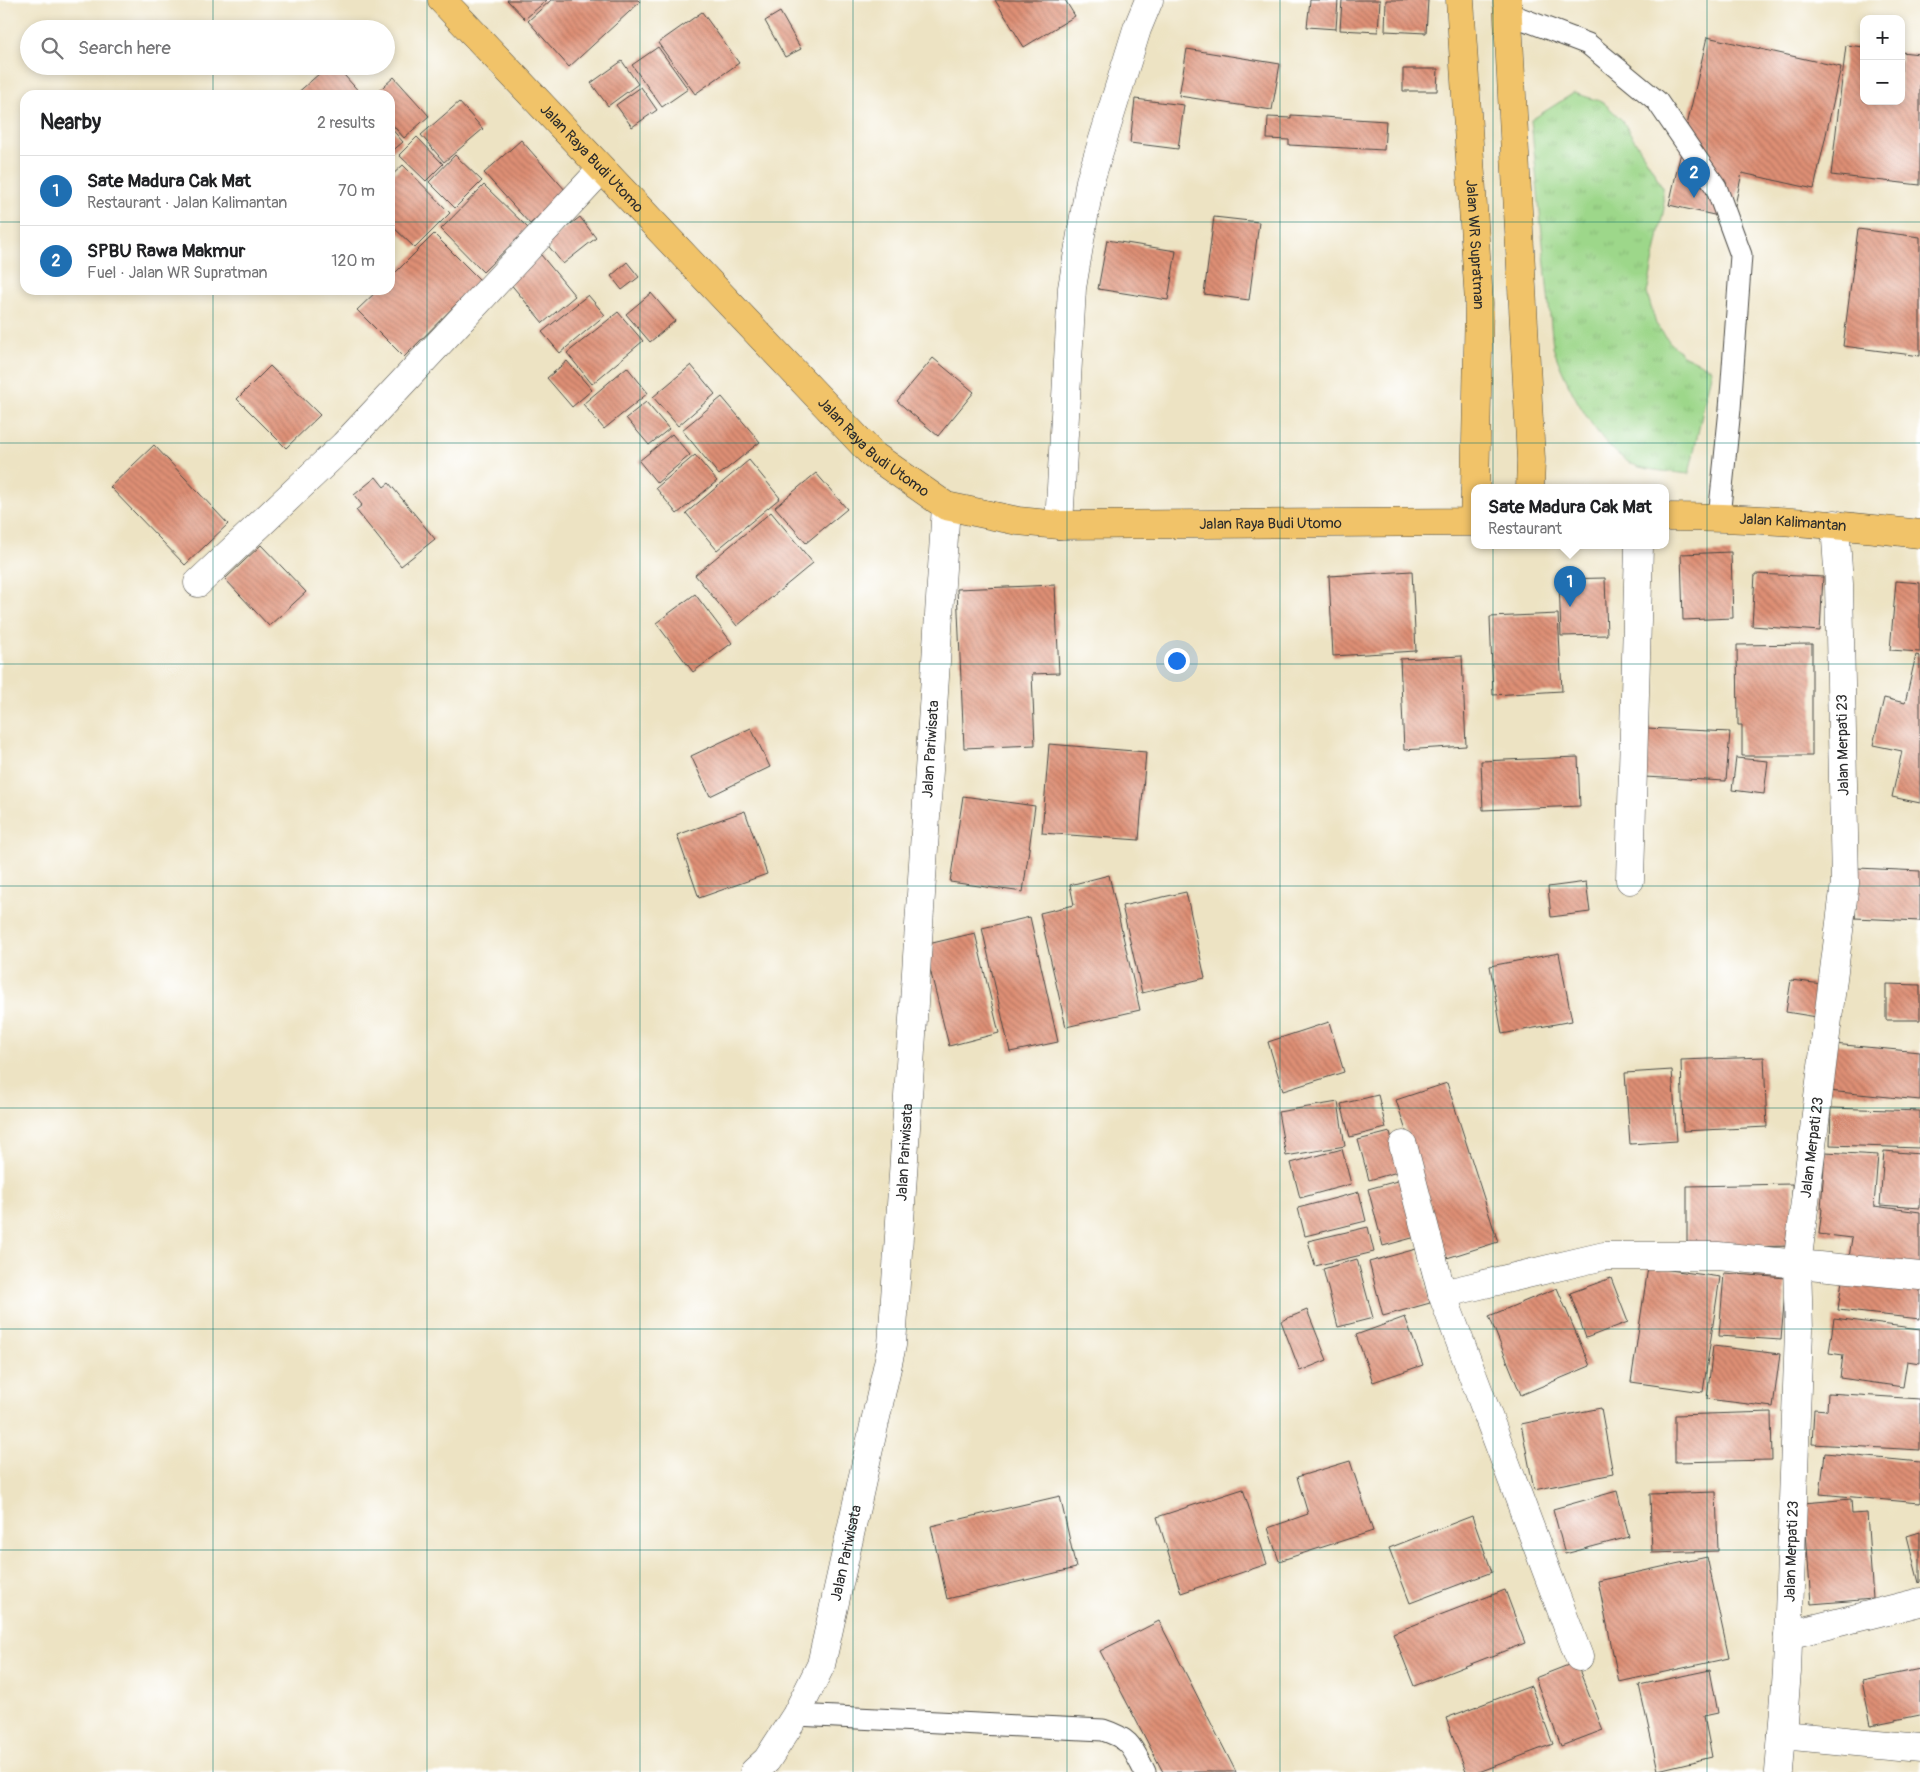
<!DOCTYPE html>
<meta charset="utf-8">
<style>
:root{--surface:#fff;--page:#f2f2f2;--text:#202124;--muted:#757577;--line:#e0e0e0;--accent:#1f6fb2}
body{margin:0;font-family:Pangolin,sans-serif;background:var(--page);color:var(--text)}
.controls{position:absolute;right:15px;top:15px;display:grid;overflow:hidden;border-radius:10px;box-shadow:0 2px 8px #0003}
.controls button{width:45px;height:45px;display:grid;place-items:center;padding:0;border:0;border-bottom:1px solid var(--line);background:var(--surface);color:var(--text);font:25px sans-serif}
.you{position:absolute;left:1176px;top:660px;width:18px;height:18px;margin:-12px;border:4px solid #fff;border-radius:50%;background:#1a73e8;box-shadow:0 0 0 8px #1a73e833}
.badge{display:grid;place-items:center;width:32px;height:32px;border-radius:50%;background:var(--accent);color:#fff;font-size:16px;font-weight:700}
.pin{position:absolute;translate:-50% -41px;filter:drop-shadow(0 1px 2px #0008)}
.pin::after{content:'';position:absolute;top:26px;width:18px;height:15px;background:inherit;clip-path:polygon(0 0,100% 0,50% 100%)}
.popup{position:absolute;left:1471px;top:484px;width:198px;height:65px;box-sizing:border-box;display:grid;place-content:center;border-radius:10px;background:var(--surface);filter:drop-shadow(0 1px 4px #0005);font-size:16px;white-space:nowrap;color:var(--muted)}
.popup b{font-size:19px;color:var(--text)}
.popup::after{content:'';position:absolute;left:50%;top:100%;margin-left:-10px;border:10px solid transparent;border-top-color:var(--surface)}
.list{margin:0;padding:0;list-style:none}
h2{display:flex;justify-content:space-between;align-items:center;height:65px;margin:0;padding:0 20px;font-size:21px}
h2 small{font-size:16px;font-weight:400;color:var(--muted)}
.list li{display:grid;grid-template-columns:32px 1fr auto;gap:15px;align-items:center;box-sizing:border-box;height:70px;padding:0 20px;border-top:1px solid var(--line)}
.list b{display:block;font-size:19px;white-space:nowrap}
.list p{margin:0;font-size:16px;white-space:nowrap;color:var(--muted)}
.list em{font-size:16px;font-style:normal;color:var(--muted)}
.icon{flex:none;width:28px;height:28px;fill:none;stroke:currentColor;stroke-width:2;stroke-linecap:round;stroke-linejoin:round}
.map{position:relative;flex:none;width:1920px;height:1772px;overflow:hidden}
.search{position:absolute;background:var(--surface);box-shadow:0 2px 8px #0003;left:20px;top:20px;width:375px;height:55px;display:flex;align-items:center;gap:12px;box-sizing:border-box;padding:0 18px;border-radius:28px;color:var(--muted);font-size:19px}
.panel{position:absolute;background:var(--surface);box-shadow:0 2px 8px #0003;left:20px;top:90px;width:375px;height:205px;border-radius:15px}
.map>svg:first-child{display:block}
.grass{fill:url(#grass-tufts);stroke:#64815a}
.building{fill:url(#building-back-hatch)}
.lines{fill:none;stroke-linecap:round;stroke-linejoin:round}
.service-casing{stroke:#484742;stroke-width:23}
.minor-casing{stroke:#484742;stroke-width:29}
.primary-casing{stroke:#484742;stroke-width:29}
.trunk-casing{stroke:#484742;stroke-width:29}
.service{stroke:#fff;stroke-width:21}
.minor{stroke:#fff;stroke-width:28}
.primary{stroke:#f1c369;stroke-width:28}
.trunk{stroke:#f1c369;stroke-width:28}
.grid{fill:none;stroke:#0f766e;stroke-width:1;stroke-opacity:0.55}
.labels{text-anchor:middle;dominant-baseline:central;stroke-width:5;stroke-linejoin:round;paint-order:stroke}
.street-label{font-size:15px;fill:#2b2b2b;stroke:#fff}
</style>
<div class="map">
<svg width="1920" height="1772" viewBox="0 0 1920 1772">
<defs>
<pattern id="grass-tufts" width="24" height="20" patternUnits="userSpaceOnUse" patternTransform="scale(1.25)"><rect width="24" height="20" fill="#9dd78a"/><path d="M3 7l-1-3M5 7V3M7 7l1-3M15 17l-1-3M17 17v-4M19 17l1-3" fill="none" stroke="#87b977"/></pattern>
<pattern id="building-back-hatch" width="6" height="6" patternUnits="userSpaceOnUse" patternTransform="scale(1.25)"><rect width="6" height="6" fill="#de8f75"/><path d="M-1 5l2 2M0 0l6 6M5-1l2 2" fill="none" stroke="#b47560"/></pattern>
</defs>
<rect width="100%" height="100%" fill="#fff"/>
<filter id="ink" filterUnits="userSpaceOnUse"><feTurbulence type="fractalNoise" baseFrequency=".02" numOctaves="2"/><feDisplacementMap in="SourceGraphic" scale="10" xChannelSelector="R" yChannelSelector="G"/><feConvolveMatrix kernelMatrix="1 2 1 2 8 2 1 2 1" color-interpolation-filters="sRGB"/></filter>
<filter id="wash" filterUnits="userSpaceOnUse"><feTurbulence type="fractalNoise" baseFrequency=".0096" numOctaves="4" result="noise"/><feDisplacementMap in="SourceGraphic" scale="20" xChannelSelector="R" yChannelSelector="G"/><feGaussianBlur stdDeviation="1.12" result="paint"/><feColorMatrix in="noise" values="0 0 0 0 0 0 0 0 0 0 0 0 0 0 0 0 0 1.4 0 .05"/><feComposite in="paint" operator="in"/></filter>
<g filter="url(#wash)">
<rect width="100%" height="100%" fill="#ede3c3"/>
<path class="grass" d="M1574,93L1603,102L1622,120L1652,168L1662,187L1664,208L1647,293L1656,324L1669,341L1683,355L1712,369L1689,474C1673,472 1655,471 1639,467C1601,454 1565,384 1553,347L1531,120Z"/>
<g id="blocks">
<g class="building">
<path d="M507,0H547L525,19Z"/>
<path d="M551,0H638L640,2L569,67L528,21Z"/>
<path d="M995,0H1065L1075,16L1024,47Z"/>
<path d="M1310,0H1338L1336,29L1307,27Z"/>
<path d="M1342,0H1380L1378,32L1340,30Z"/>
<path d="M1386,0H1428L1426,33L1385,31Z"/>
<path d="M702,12L739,63L695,94L658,43Z"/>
<path d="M780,12L801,49L785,57L765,21Z"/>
<path d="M1707,37L1841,67L1814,189L1742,173L1732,219L1669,205Z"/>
<path d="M1846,45L1864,47V101H1901V52L1920,54V185L1831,175Z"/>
<path d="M658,47L688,89L662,107L632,65Z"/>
<path d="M1187,49L1280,64L1272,110L1179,96Z"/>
<path d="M622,61L638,84L608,106L591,83Z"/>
<path d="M328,66H336L362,95H295Z"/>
<path d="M1403,69H1438L1437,91H1403Z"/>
<path d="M394,77L429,116L404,138L390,122V95H374Z"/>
<path d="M641,87L657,110L632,127L616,105Z"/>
<path d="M1135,99L1184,105L1178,149L1130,143Z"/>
<path d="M459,102L483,129L444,162L421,135Z"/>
<path d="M1291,115L1386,121L1384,150L1289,145V140L1267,139L1268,117L1291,118Z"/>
<path d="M390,127L403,142L390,153Z"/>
<path d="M417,137L443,164L426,181L399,155Z"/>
<path d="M521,140L566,191L530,224L484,173Z"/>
<path d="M455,155L482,181L455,208L429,182Z"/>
<path d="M403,165L450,213L415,248L390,224V177Z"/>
<path d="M484,185L528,228L483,272L441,229Z"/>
<path d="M580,217L596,238L563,264L546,243Z"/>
<path d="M1214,217L1259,222L1249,300L1204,294Z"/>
<path d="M1858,229L1920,237V356L1843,346Z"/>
<path d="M434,234L480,280L404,357L357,310L378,290H390V278Z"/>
<path d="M1107,240L1176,251L1168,300L1098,289Z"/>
<path d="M541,255L575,296L543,323L509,282Z"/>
<path d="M627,262L639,277L622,290L611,276Z"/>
<path d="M651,293L675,321L650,342L626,314Z"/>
<path d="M588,295L605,315L560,353L542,332Z"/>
<path d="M618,312L643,341L592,384L567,353Z"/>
<path d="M933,358L974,392L938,436L897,401Z"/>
<path d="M567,361L592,390L572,407L547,378Z"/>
<path d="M691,365L715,394L678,426L653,397Z"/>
<path d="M270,366L320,415L286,448L237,399Z"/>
<path d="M627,367L648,393L604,429L583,404Z"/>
<path d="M722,397L760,442L719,475L682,430Z"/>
<path d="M646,402L669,429L649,445L626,418Z"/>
<path d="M672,434L690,455L657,483L639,461Z"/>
<path d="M154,445L228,524L185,565L110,487Z"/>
<path d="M695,455L717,481L677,514L656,488Z"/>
<path d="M749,460L780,498L717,550L686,513Z"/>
<path d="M816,473L847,509L806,543L775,507Z"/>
<path d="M376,477L384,487L389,483L435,539L401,566L356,510L362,505L354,495Z"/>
<path d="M771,512L813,563L737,626L695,575Z"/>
<path d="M261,545L306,592L269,626L225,579Z"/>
<path d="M1731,552L1733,618L1683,620L1681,554Z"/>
<path d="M1412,571L1416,651L1333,656L1329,576Z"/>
<path d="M1755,574L1823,577L1820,631L1752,626Z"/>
<path d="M1605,578L1607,635L1561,636L1559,579Z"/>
<path d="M1896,581L1920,583V652L1890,650Z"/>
<path d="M1055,585L1059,673L1032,674L1035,745L964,748L957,589Z"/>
<path d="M695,594L732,643L693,672L656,623Z"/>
<path d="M1558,614L1562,691L1493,695L1490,617Z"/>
<path d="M1812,644V756H1742V725H1738L1737,645Z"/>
<path d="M1916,655L1920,656V803L1892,797L1902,751L1873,745L1884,698L1905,703Z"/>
<path d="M1462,656L1466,746L1404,750L1400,659Z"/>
<path d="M751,728L770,767L710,796L691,756Z"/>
<path d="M1647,728L1730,732L1726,781L1644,777Z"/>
<path d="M1049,744L1146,752L1139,840L1042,833Z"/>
<path d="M1578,757L1580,806L1483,810L1481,761Z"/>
<path d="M1736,758L1768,761L1764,794L1732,790Z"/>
<path d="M963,796L1035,806L1023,892L950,882Z"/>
<path d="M745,811L767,874L699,898L677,835Z"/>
<path d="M1858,868L1920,871V921L1855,918Z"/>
<path d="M1109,875L1140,1010L1066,1027L1040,913L1074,905L1070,885Z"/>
<path d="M1586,882L1590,912L1551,917L1548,887Z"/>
<path d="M1186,892L1205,978L1142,993L1122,906Z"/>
<path d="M1030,917L1058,1042L1010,1052L982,928Z"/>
<path d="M975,933L999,1033L949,1046L924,945Z"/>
<path d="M1559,953L1572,1021L1502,1034L1490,966Z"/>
<path d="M1791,980L1822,984L1817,1017L1786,1012Z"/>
<path d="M1886,984L1920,985V1020H1886Z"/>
<path d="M1329,1022L1344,1072L1283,1091L1268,1042Z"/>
<path d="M1833,1044L1920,1052V1100L1828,1091Z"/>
<path d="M1764,1057L1767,1127L1683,1131L1681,1060Z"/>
<path d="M1672,1070L1677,1141L1630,1144L1625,1073Z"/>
<path d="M1447,1083L1498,1242L1447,1258L1396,1100Z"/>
<path d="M1378,1095L1386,1128L1350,1137L1341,1104Z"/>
<path d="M1338,1102L1345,1146L1286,1156L1278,1112Z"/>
<path d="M1831,1108L1920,1111L1919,1148L1830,1145Z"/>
<path d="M1390,1132L1401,1171L1369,1180L1358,1140Z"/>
<path d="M1342,1149L1351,1184L1300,1198L1291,1163Z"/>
<path d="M1884,1151L1920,1154V1208L1880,1205Z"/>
<path d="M1825,1152L1878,1155L1874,1206L1920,1212V1274L1848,1264L1852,1238L1819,1234L1822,1209H1821Z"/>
<path d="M1408,1178L1423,1235L1383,1246L1368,1189Z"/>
<path d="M1792,1184L1793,1246L1687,1248V1186Z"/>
<path d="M1359,1192L1366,1221L1305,1236L1298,1208Z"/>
<path d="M1368,1227L1374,1252L1315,1266L1308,1241Z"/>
<path d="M1416,1249L1430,1303L1383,1316L1369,1262Z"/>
<path d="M1357,1259L1373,1318L1338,1327L1323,1269Z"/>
<path d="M1648,1267L1720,1277L1703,1392L1631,1382Z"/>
<path d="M1843,1272L1920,1281V1319L1838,1310Z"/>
<path d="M1724,1273L1786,1278L1781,1340L1719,1336Z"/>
<path d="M1611,1278L1628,1322L1586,1338L1570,1293Z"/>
<path d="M1557,1288L1590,1366L1521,1395L1489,1316Z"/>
<path d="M1307,1310L1327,1360L1300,1371L1281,1321Z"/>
<path d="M1405,1317L1423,1365L1373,1382L1356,1335Z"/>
<path d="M1834,1318L1920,1329V1363L1907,1361L1903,1387L1840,1378L1843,1355L1829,1353Z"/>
<path d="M1713,1346L1780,1354L1773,1407L1707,1399Z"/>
<path d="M1828,1393L1920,1399V1450L1812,1444L1814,1409L1827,1410Z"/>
<path d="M1601,1408L1613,1474L1534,1490L1521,1424Z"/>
<path d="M1771,1412L1772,1460L1675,1462V1415Z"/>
<path d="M1825,1453L1920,1462V1503L1820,1494Z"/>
<path d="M1350,1461L1373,1531L1279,1561L1268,1528L1308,1514L1297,1477Z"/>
<path d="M1243,1489L1267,1564L1181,1593L1157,1517Z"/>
<path d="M1617,1491L1629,1537L1565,1554L1553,1509Z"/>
<path d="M1716,1492L1718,1551L1652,1553L1650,1494Z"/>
<path d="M1060,1496L1076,1568L947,1599L931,1526Z"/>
<path d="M1851,1499L1852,1514L1867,1513L1873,1599L1811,1604L1804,1503Z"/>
<path d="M1472,1516L1492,1572L1410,1603L1389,1548Z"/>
<path d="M1920,1532V1582L1919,1583L1907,1536Z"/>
<path d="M1707,1557L1729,1658L1619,1682L1598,1581Z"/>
<path d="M1505,1590L1525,1643L1414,1686L1393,1633Z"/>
<path d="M1159,1621L1236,1772H1163L1100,1651Z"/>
<path d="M1576,1662L1603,1730L1561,1746L1535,1678Z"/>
<path d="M1920,1669V1715L1871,1725L1862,1681Z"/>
<path d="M1710,1670L1718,1713L1704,1716L1712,1757L1658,1770L1639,1685Z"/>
<path d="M1531,1686L1553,1744L1479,1772H1466L1446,1718Z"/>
</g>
</g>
</g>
<g filter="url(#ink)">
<use href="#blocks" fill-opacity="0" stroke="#484742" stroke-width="1"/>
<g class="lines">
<defs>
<g id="service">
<path d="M1507,13L1588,44L1657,101L1716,187L1741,255L1730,409L1719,517"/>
<path d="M796,1715L1103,1730C1131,1739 1132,1747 1145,1772"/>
</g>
<g id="minor">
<path d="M1059,525L1072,288L1090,181L1137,29L1149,0"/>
<path d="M198,583L344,445L601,170"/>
<path d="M1630,880L1639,546"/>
<path d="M1403,1145L1442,1294L1579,1657"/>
<path d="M1442,1294L1604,1256H1718L1920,1276"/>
<path d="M1788,1635L1920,1602"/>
<path d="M1782,1735L1920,1748"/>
<path id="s1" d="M754,1772L767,1760L796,1715L821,1665L892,1345L946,506"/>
<path id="s2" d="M1779,1772L1787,1671L1799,1330L1797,1265L1845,883L1839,584L1835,524"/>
</g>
<g id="primary">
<path id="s3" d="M1665,517C1750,517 1835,524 1920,534"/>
</g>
<g id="trunk">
<path id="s4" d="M442,0L873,455L946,506L1018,521L1059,525L1474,522L1475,491"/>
<path id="s5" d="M1460,0L1479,303L1475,488"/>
<path d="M1507,0L1531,460L1530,488"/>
</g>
</defs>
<use href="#service" class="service-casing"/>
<use href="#minor" class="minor-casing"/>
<use href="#primary" class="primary-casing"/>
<use href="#trunk" class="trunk-casing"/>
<use href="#service" class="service"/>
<use href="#minor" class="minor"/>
<use href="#primary" class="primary"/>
<use href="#trunk" class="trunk"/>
</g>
</g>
<path class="grid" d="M213,0V29M427,0V1772M640,0V1772M853,0V1772M1067,0V1772M1280,0V1772M1493,0V1772M1707,0V1772M213,66V95M0,222H25M390,222H1920M213,290V1772M0,443H1920M0,664H1920M0,886H1920M0,1108H1920M0,1329H1920M0,1550H1920"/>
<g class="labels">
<g class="street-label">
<text stroke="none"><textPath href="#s4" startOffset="218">Jalan Raya Budi Utomo</textPath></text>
<text stroke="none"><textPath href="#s5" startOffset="245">Jalan WR Supratman</textPath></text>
<text stroke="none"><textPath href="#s4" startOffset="622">Jalan Raya Budi Utomo</textPath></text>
<text stroke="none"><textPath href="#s3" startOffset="128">Jalan Kalimantan</textPath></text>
<text stroke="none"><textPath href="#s4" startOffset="1042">Jalan Raya Budi Utomo</textPath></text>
<text transform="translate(1843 745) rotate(-91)">Jalan Merpati 23</text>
<text stroke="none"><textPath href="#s1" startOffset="1052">Jalan Pariwisata</textPath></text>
<text stroke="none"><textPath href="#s2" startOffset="626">Jalan Merpati 23</textPath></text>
<text stroke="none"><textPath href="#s1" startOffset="648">Jalan Pariwisata</textPath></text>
<text stroke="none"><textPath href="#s1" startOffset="242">Jalan Pariwisata</textPath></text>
<text stroke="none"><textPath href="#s2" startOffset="221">Jalan Merpati 23</textPath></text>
</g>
</g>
</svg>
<div class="controls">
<button>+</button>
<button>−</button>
</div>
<div class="you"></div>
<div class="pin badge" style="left:1570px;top:607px">1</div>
<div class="popup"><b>Sate Madura Cak Mat</b>Restaurant</div>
<div class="pin badge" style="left:1694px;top:198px">2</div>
<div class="search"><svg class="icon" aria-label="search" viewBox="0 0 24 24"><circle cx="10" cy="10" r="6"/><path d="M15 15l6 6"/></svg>Search here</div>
<section class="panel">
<h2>Nearby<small>2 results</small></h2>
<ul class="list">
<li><span class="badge">1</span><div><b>Sate Madura Cak Mat</b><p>Restaurant · Jalan Kalimantan</p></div><em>70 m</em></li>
<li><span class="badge">2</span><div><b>SPBU Rawa Makmur</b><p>Fuel · Jalan WR Supratman</p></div><em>120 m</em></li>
</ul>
</section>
</div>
